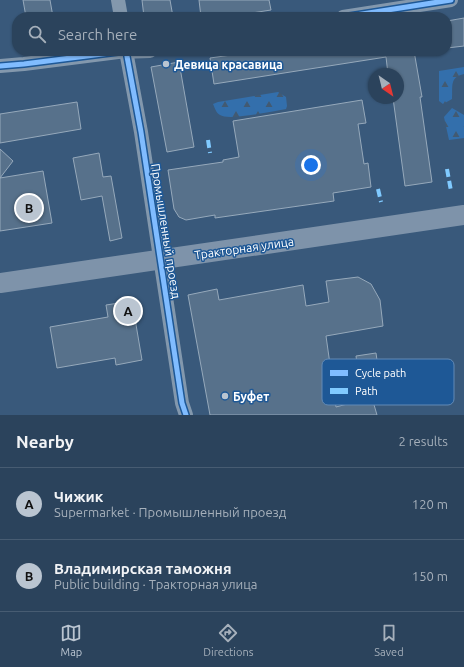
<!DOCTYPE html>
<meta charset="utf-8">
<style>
:root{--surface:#2b435c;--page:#334a62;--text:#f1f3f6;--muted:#a6b0bb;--line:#475c72;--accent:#bac5d1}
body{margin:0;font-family:Ubuntu,sans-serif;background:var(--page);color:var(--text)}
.compass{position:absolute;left:368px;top:68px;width:36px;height:36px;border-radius:50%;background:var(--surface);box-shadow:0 1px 3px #0004;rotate:145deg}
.you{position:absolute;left:311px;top:165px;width:14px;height:14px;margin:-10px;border:3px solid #fff;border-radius:50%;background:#1a73e8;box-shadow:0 0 0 6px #1a73e833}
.badge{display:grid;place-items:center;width:26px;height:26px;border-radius:50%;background:var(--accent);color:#111;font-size:13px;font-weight:700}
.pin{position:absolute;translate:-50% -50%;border:2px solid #fff;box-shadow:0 1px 4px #0006}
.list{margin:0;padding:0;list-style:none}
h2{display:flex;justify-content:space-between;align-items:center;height:52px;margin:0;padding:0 16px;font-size:17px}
h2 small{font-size:13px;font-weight:400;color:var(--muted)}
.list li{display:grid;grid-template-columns:26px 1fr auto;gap:12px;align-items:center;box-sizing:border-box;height:72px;padding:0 16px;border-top:1px solid var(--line)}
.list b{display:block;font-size:15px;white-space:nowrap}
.list p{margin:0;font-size:13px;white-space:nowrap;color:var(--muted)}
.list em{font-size:13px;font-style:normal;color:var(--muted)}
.icon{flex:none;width:22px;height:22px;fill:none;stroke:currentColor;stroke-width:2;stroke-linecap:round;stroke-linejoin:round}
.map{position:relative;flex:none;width:464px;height:415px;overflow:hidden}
.search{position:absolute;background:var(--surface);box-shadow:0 1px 3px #0004;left:12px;right:12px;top:12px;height:44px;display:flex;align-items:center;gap:10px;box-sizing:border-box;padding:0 14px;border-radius:16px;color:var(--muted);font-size:15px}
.sheet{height:196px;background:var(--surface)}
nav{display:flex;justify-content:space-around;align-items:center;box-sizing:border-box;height:56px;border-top:1px solid var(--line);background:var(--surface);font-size:11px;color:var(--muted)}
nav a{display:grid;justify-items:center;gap:2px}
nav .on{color:var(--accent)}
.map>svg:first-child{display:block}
.forest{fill:url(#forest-firs)}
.building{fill:#57718b;stroke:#96a9bb}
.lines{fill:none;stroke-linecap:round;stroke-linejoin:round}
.street{stroke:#8398ad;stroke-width:14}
.secondary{stroke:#7e93aa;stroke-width:20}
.quiet{stroke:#80caff;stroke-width:4;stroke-dasharray:8 4;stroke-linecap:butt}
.cycleway-casing{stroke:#1e5896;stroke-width:8}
.cycleway{stroke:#80bcff;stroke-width:5}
.poi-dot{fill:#bac5d1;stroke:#1e5896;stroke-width:1.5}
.labels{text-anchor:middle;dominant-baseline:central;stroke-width:3;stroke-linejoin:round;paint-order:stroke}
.poi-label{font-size:12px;font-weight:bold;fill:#fff;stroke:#1e5896;text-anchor:start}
.street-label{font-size:12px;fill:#fff;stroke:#1e5896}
.key{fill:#1e5896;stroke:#628ab6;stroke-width:1}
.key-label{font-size:11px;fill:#fff}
</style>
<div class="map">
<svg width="464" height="415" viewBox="0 0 464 415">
<defs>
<pattern id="forest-firs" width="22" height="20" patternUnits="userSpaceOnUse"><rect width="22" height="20" fill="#336fac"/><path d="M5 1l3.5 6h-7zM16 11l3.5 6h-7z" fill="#425a72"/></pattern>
</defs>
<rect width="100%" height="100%" fill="#39597b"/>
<g class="forest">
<path d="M464,67V74C449,77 453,87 452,99L443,104L439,101V71Z"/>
<path d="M278,92L286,97L287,106L286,109C273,111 229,121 220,115C216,113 215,108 213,104L218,102Z"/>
<path d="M452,108L464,115V138L449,140L444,117Z"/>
</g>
<g class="building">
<path d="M23,0H50L53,17H26Z"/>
<path d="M142,0H170L173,17H144Z"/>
<path d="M199,0H269L271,10L226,17H201Z"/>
<path d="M464,18V46L447,48V21Z"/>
<path d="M260,51H414L422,97H420L432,182L405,186L393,98H398V74H388L386,57L214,84L210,58Z"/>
<path d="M179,62L194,147L167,152L151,67Z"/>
<path d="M362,100L366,123L358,124L364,164L368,163L371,187L333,193L334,201L215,218V215L186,220L179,217L174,209L168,170L223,162V160L239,157L233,121Z"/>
<path d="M77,102L81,129L0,143V114Z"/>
<path d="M0,149L13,161L0,178L43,171L52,223L0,231Z"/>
<path d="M99,153L103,177L111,176L122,238L110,241L102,196L81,200L73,158Z"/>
<path d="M358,277L371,284L380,300L383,326L326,336L336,407L362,400L356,356L376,353L381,389L370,391L377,415H210L188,295L217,289L219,300L303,285L306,306L329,302L326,281Z"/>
<path d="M132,301L142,360L116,365L115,358L57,368L50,327L108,317L106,305Z"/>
</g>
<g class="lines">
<g class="street">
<path d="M118,0L121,17"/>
<path d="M343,17L451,0"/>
<path d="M126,51L141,132L182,403L186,415"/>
<path d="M0,66L24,64L118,52L150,51"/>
</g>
<path class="secondary" d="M0,283L464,215"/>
<g class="quiet">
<path d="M208,140L210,153"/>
<path d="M447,169L451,191"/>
<path d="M378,189L381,202"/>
</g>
<defs>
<g id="cycleway">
<path d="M343,17L451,0"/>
<path d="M126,51L141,132L182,403L186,415"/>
<path d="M0,66L24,64L118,52L150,51"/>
</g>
</defs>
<use href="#cycleway" class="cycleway-casing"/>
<use href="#cycleway" class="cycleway"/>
</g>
<g class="poi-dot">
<circle cx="166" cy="64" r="4"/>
<circle cx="225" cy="396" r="4"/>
</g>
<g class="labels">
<g class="poi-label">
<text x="174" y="64">Девица красавица</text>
<text x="233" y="396">Буфет</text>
</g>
<g class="street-label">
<text transform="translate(166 231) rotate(81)">Промышленный проезд</text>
<text transform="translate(244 248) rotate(-8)">Тракторная улица</text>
</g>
</g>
<rect x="322" y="359" width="132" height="46" rx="6" class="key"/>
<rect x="330" y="370" width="18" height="6" fill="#80bcff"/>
<rect x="330" y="388" width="18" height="6" fill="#80caff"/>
<g class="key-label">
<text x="355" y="377">Cycle path</text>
<text x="355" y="395">Path</text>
</g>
</svg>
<svg class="compass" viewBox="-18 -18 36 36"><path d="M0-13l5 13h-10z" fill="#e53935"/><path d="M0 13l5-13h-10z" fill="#a6b0bb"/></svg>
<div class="you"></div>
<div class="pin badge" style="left:128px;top:311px">A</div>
<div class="pin badge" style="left:29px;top:208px">B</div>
<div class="search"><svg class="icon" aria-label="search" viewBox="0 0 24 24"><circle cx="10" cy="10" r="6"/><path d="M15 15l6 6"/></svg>Search here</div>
</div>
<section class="sheet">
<h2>Nearby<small>2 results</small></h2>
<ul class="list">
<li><span class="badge">A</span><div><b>Чижик</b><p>Supermarket · Промышленный проезд</p></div><em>120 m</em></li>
<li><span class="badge">B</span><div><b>Владимирская таможня</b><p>Public building · Тракторная улица</p></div><em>150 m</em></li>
</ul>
</section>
<nav>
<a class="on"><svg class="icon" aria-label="map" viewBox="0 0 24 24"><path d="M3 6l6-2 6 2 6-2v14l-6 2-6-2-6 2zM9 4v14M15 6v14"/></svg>Map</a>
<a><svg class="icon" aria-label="directions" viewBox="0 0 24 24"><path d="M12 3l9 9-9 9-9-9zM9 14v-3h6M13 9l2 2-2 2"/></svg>Directions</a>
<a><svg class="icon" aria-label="saved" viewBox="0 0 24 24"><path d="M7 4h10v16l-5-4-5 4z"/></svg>Saved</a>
</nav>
